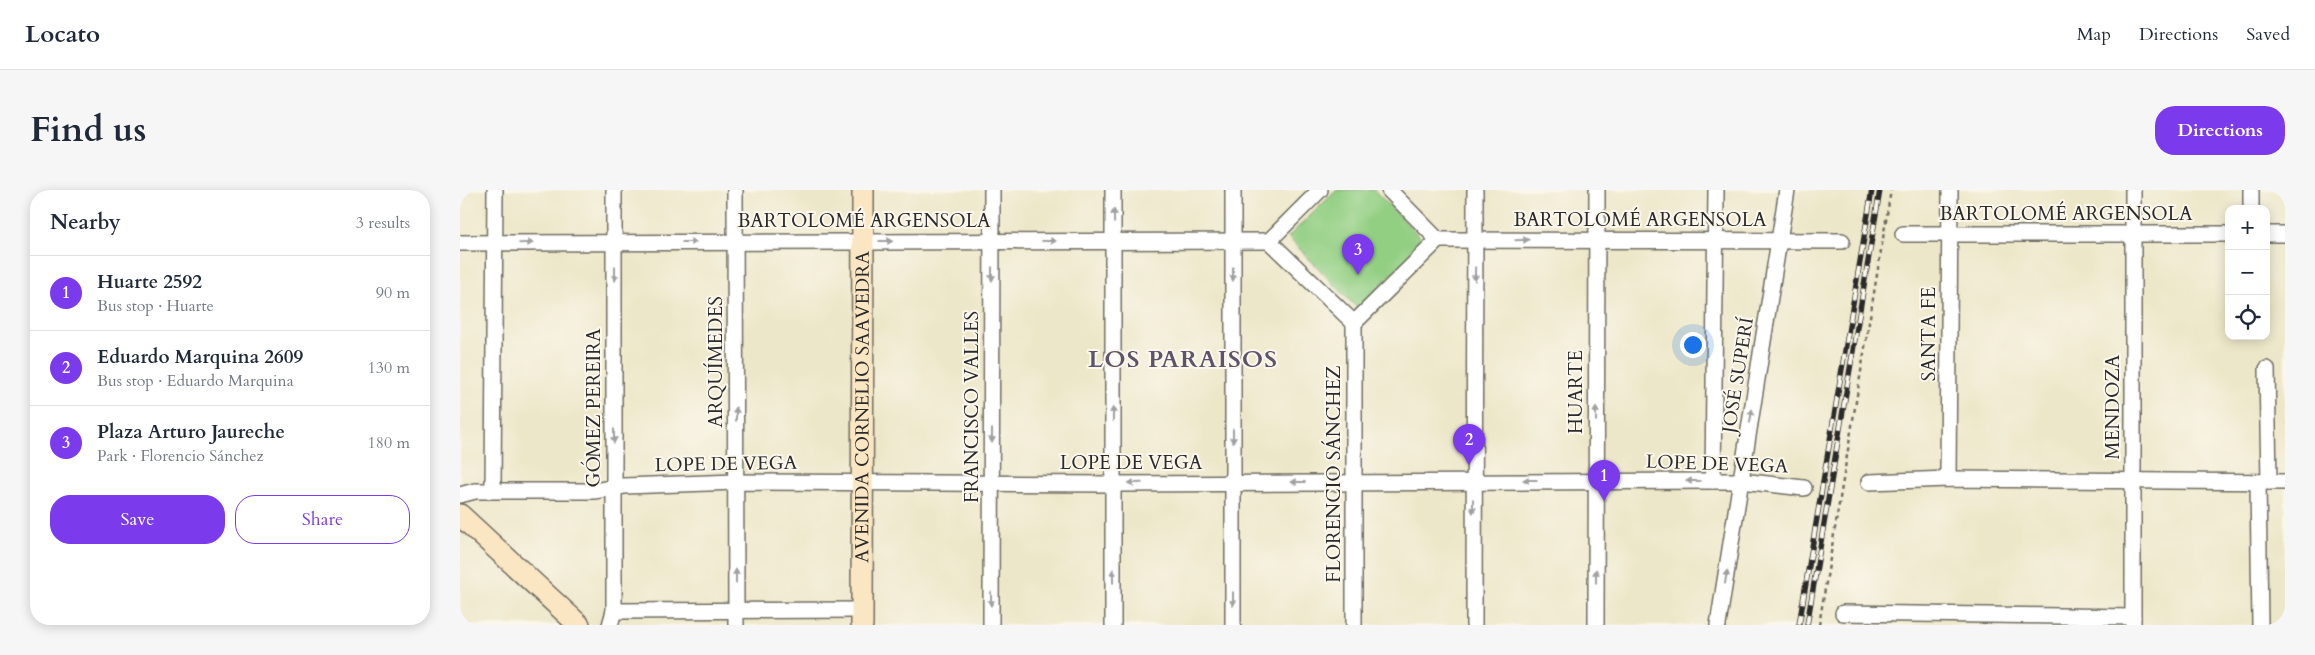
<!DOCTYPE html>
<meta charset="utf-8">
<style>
:root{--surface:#fff;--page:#f6f6f7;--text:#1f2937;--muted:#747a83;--line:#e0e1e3;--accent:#7c3aed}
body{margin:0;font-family:Cardo,serif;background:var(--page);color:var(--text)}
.controls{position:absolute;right:15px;top:15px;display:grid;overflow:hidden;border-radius:10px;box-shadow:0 2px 12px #0003}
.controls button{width:45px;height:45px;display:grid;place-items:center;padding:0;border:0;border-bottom:1px solid var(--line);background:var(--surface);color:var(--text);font:25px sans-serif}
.you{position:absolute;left:1232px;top:154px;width:18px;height:18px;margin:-12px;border:4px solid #fff;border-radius:50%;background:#1a73e8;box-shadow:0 0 0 8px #1a73e833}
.badge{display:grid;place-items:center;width:32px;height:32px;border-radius:50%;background:var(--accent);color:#fff;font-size:16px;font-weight:700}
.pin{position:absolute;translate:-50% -41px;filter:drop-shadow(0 1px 2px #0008)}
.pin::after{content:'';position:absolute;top:26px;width:18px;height:15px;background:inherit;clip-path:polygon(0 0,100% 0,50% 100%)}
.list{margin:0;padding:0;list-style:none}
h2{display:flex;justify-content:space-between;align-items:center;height:65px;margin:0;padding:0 20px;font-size:21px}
h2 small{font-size:16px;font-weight:400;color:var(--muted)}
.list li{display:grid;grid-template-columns:32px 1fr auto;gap:15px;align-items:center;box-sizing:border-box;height:75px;padding:0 20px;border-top:1px solid var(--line)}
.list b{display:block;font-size:19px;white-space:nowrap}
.list p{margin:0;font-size:16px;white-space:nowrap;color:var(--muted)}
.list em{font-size:16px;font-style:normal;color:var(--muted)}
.actions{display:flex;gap:10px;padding:15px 20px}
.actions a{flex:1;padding:11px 0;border:1px solid var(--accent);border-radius:20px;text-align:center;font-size:18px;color:var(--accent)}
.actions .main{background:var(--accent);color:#fff}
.icon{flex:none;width:28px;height:28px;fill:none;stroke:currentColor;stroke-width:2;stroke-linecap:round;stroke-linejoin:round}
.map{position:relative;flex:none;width:1825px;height:435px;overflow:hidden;border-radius:20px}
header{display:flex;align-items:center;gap:30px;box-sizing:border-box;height:70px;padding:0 25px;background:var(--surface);border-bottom:1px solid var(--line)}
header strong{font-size:24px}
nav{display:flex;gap:28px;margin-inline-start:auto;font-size:18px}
.intro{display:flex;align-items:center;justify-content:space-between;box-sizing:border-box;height:120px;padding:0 30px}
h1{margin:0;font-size:35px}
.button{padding:12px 22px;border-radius:20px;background:var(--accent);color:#fff;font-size:18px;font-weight:700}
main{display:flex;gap:30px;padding:0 30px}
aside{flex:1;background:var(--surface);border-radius:20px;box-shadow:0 2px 12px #0003}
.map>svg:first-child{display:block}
.green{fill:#93cf83;stroke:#5f7d57}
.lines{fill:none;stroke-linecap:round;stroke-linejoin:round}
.street-casing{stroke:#6f6d62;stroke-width:18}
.secondary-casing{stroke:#6f6d62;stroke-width:24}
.path{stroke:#6f6d62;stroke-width:2.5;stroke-dasharray:4 4;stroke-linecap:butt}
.street{stroke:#fff;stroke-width:15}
.secondary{stroke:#fbe6c3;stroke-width:21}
.rail-casing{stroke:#2b2b2b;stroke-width:5.5}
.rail{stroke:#fbf7ec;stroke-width:4;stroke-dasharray:11;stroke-linecap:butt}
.oneway{fill:#a0a0a0}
.labels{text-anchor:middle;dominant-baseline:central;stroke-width:4;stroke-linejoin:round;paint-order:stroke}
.street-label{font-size:19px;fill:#2b2b2b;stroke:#fbf7ec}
.district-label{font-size:24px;font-weight:bold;letter-spacing:1px;fill:#5e546a;stroke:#fbf7ec}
</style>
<header>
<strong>Locato</strong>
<nav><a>Map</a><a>Directions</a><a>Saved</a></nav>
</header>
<div class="intro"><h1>Find us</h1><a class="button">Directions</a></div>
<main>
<aside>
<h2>Nearby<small>3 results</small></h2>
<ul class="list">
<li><span class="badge">1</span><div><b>Huarte 2592</b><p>Bus stop · Huarte</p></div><em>90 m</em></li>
<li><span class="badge">2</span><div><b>Eduardo Marquina 2609</b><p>Bus stop · Eduardo Marquina</p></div><em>130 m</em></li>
<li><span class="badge">3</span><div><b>Plaza Arturo Jaureche</b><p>Park · Florencio Sánchez</p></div><em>180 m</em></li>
</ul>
<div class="actions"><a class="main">Save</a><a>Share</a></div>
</aside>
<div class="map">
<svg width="1825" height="435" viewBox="0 0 1825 435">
<rect width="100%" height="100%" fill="#fbf7ec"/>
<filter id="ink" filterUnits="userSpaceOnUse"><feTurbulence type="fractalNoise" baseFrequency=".02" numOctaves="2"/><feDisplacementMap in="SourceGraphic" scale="10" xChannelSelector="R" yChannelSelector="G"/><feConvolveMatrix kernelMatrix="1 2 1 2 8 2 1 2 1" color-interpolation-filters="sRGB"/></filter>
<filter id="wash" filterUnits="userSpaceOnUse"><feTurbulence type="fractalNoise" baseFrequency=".0096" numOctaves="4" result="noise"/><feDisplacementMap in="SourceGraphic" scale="20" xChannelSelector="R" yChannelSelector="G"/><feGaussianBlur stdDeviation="1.12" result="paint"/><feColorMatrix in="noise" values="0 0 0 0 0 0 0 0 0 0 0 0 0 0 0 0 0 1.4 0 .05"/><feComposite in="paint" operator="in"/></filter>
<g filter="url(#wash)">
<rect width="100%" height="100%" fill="#ede7c9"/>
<path class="green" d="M877,0H914L965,52L897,118L828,47Z"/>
</g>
<g filter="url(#ink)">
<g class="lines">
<defs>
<g id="street">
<path d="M275,0L276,435"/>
<path d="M929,0L978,50"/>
<path d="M1791,0V19"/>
<path d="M1443,44H1769"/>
<path d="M1806,44H1825"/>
<path d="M978,50L1382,51"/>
<path d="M809,51L894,133"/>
<path d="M809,51L860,0"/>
<path d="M0,53L809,51"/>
<path d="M1807,179L1809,292"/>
<path d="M1488,289L1490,0"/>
<path d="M1253,291L1256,0"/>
<path d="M1409,292L1488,289L1825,292"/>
<path d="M1798,292L1800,435"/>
<path d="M33,300L35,0"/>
<path d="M0,305L15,301H134L164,296L276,292L652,294L1253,291H1281L1344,298"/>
<path d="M154,421L402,420"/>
<path d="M1383,423L1673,427"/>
<path d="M150,435L154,421V0"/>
<path d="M531,435L532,0"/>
<path d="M653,435V0"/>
<path d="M773,435V0"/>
<path d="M894,435V133L978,50"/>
<path d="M1014,435L1015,0"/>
<path d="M1136,435L1137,0"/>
<path d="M1258,435L1327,0"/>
<path d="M1673,435V0"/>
</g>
<g id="secondary">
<path d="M0,325L119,435"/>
<path id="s1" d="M402,435L403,0"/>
</g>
</defs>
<use href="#street" class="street-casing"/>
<use href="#secondary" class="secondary-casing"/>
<path class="path" d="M1359,435L1431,0"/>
<use href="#street" class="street"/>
<use href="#secondary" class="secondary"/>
<defs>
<g id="rail">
<path d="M1339,435L1412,0"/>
<path d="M1347,435L1420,0"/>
</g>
</defs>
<use href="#rail" class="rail-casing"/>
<use href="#rail" class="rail"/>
</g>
<defs><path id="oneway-solid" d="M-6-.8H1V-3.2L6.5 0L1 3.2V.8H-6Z" transform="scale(1.25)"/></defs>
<g class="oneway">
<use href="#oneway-solid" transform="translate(654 26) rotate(-91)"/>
<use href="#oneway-solid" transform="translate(1062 50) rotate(-1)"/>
<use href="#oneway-solid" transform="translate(426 51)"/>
<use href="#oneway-solid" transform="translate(589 51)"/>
<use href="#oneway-solid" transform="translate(229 52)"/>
<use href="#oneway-solid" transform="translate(66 53) rotate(-1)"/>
<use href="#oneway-solid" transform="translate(155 84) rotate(90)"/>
<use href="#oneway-solid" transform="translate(532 84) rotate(90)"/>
<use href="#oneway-solid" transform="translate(773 84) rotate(90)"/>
<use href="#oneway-solid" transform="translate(1015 84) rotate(91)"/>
<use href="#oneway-solid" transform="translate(276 224) rotate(-90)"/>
<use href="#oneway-solid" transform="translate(653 224) rotate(-90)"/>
<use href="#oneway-solid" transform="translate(1136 224) rotate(-90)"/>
<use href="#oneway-solid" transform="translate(1291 226) rotate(-81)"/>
<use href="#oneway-solid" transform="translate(154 246) rotate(90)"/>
<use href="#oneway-solid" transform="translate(532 246) rotate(90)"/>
<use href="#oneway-solid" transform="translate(773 246) rotate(90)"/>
<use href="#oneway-solid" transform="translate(1070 290) rotate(180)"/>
<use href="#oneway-solid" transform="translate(1233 291) rotate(-180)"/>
<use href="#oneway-solid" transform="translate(838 292) rotate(180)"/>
<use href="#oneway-solid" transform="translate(675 293) rotate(179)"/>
<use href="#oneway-solid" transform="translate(1013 316) rotate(90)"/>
<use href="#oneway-solid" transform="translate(276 386) rotate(-90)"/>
<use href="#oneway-solid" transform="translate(653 386) rotate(-90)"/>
<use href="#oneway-solid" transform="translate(1136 386) rotate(-90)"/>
<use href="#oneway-solid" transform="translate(1266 387) rotate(-81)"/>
<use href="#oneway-solid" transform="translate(531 409) rotate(90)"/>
<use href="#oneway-solid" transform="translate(773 409) rotate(90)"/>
</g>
</g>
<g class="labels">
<g class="street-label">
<text x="1606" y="24">BARTOLOMÉ ARGENSOLA</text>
<text x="1180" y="30">BARTOLOMÉ ARGENSOLA</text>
<text x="404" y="31">BARTOLOMÉ ARGENSOLA</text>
<text transform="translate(1469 144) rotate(-90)">SANTA FE</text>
<text transform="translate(256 172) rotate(-90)">ARQUÍMEDES</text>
<text transform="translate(1278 185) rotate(-81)">JOSÉ SUPERÍ</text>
<text transform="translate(1116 202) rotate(-90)">HUARTE</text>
<text transform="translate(512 217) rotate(-90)">FRANCISCO VALLES</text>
<text transform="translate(1653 217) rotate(-90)">MENDOZA</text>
<text transform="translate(134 218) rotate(-90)">GÓMEZ PEREIRA</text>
<text stroke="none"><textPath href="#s1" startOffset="218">AVENIDA CORNELIO SAAVEDRA</textPath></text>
<text x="671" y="273">LOPE DE VEGA</text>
<text transform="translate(266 274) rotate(-1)">LOPE DE VEGA</text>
<text transform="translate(1257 274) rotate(2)">LOPE DE VEGA</text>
<text transform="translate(874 284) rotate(-90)">FLORENCIO SÁNCHEZ</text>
</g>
<g class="district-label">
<text x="723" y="169">LOS PARAISOS</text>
</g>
</g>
</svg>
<div class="controls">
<button>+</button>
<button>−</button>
<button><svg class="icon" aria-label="locate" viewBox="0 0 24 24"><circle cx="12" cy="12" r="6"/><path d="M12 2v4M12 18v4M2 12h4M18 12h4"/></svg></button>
</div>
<div class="you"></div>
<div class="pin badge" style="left:1144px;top:311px">1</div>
<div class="pin badge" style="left:1009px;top:275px">2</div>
<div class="pin badge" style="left:898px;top:85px">3</div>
</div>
</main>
